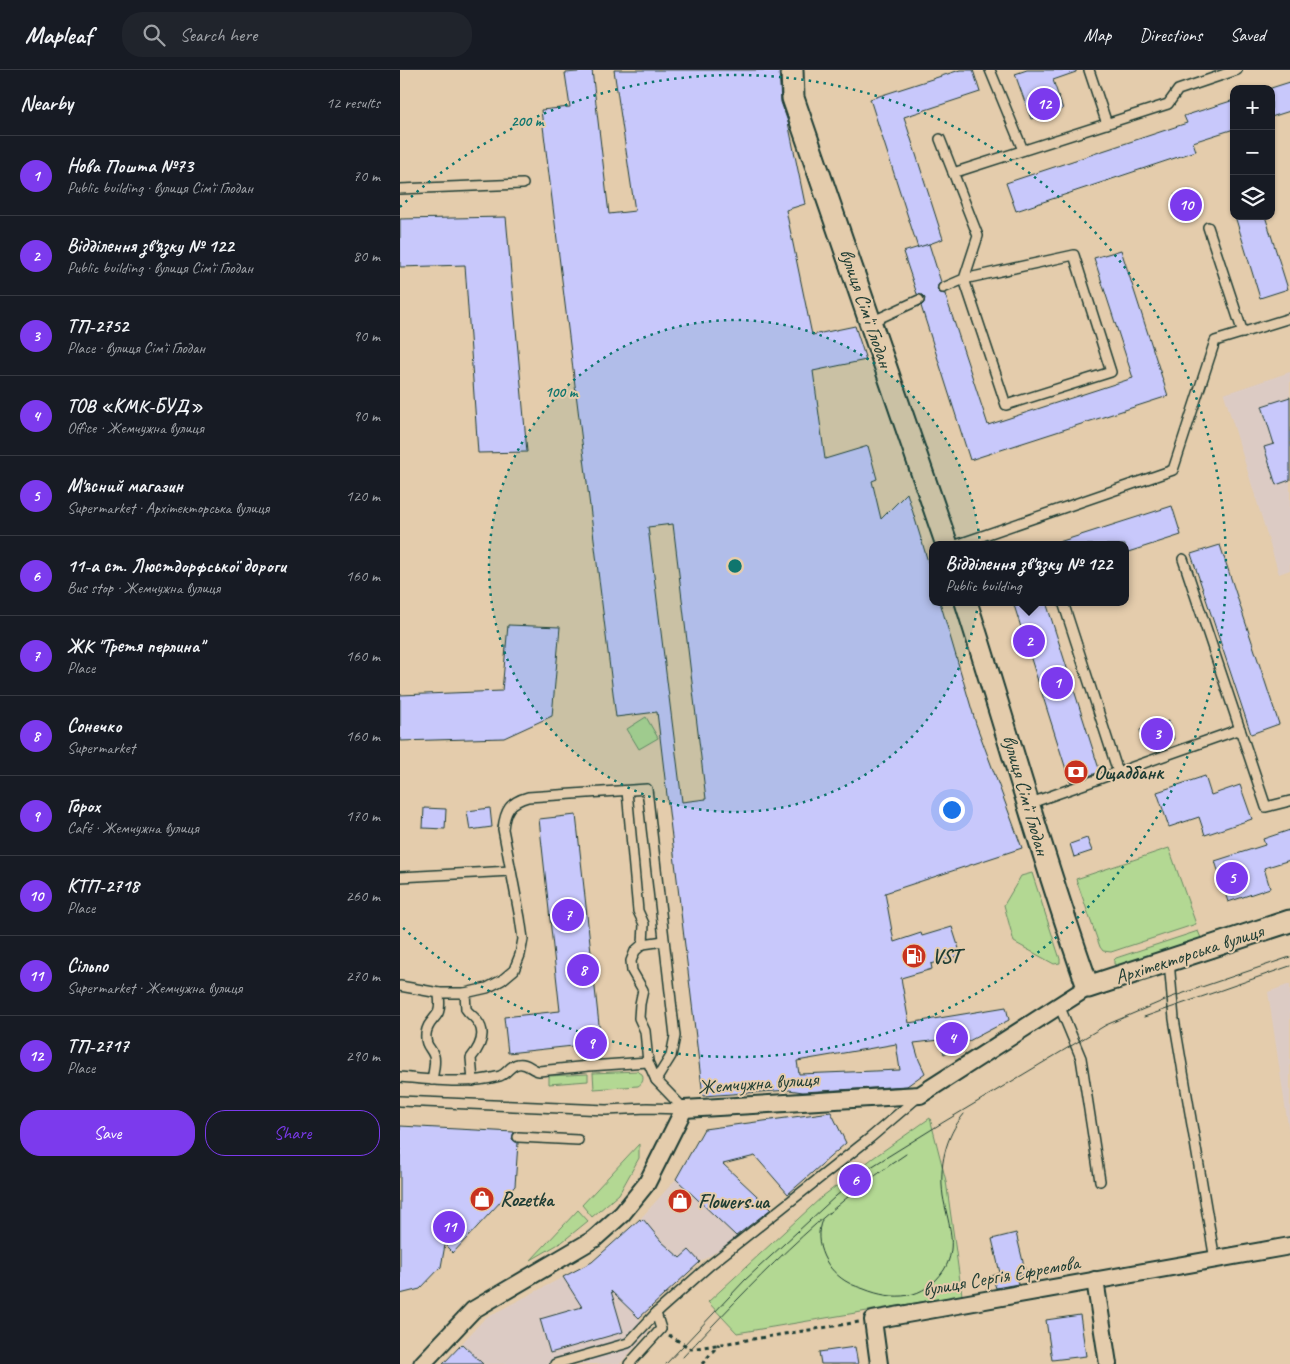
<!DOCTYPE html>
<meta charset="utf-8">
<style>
:root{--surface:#171b24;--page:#20242c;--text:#f1f3f6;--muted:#9ea1a6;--line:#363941;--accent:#7c3aed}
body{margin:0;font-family:Caveat,sans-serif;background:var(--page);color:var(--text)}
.controls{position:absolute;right:15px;top:15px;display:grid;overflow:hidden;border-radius:10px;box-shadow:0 1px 4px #0004}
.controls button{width:45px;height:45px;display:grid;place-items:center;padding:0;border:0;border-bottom:1px solid var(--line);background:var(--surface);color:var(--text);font:25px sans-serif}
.you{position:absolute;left:551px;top:739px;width:18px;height:18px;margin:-12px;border:4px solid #fff;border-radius:50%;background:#1a73e8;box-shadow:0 0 0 8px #1a73e833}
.badge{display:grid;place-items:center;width:32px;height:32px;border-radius:50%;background:var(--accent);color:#fff;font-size:16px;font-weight:700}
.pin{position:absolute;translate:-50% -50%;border:2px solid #fff;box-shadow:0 1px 5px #0006}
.popup{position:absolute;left:529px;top:471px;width:200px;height:65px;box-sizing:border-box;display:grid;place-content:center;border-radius:10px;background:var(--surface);filter:drop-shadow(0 1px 4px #0005);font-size:16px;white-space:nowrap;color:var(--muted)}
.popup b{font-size:19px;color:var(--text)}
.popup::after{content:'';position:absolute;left:50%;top:100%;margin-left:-10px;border:10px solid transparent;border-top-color:var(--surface)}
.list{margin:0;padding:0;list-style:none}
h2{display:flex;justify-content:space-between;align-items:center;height:65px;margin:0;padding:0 20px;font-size:21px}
h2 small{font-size:16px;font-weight:400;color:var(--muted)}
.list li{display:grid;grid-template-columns:32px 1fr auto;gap:15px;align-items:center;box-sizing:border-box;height:80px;padding:0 20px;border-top:1px solid var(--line)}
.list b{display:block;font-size:19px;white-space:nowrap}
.list p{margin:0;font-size:16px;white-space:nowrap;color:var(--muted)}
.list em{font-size:16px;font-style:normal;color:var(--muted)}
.actions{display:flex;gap:10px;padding:15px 20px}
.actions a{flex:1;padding:11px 0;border:1px solid var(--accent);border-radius:20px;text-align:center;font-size:18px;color:var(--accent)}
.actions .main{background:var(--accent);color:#fff}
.icon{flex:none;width:28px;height:28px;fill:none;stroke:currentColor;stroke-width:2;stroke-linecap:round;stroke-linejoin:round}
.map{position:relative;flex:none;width:890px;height:1294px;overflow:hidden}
header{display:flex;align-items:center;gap:30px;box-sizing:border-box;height:70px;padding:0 25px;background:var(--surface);border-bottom:1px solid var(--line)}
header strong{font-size:24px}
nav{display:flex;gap:28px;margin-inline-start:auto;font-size:18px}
.search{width:350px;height:45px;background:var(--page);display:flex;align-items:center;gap:12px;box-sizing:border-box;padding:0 18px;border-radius:20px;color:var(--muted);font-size:19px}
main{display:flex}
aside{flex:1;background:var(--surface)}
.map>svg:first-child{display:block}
.built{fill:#dccbc4}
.green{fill:#b3d893;stroke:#698a64}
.building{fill:#c8c8fb;stroke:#1f3d34;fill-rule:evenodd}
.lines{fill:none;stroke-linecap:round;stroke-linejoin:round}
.service-casing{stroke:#1f3d34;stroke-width:12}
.minor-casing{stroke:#1f3d34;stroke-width:20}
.tertiary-casing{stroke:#1f3d34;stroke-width:25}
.path{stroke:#1f3d34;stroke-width:3;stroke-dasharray:4 4;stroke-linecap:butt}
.service{stroke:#e4ccac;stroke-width:9}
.minor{stroke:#e4ccac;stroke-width:16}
.tertiary{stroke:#e4ccac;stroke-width:21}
.tram{stroke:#1f3d34;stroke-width:1}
.ring{fill:none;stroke:#0f766e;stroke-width:2.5;stroke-dasharray:2.5 5}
.labels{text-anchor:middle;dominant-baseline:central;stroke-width:4;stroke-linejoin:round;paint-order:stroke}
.street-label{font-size:20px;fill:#1f3d34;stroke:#e4ccac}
.poi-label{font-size:20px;font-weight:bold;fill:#1f3d34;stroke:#e4ccac;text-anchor:start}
.centre{fill:#0f766e;stroke:#e4ccac;stroke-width:2.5}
.ring-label{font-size:15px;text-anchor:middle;font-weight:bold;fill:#0f766e;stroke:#e4ccac;stroke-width:4;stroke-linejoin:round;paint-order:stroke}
</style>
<header>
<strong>Mapleaf</strong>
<div class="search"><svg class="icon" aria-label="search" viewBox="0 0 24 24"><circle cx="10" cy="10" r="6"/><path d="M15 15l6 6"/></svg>Search here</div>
<nav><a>Map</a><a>Directions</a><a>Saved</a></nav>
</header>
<main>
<aside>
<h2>Nearby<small>12 results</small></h2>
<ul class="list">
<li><span class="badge">1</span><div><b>Нова Пошта №73</b><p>Public building · вулиця Сім'ї Глодан</p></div><em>70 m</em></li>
<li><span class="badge">2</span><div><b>Відділення зв'язку № 122</b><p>Public building · вулиця Сім'ї Глодан</p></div><em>80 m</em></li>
<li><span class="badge">3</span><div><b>ТП-2752</b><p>Place · вулиця Сім'ї Глодан</p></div><em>90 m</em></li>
<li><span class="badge">4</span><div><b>ТОВ «КМК-БУД»</b><p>Office · Жемчужна вулиця</p></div><em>90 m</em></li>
<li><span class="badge">5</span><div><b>М'ясний магазин</b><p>Supermarket · Архітекторська вулиця</p></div><em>120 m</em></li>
<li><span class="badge">6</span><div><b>11-а ст. Люстдорфської дороги</b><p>Bus stop · Жемчужна вулиця</p></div><em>160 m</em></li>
<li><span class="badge">7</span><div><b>ЖК &quot;Третя перлина&quot;</b><p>Place</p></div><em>160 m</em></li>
<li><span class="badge">8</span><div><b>Сонечко</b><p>Supermarket</p></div><em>160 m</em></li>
<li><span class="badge">9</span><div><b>Горох</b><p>Café · Жемчужна вулиця</p></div><em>170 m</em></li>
<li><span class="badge">10</span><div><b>КТП-2718</b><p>Place</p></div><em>260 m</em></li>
<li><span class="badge">11</span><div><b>Сільпо</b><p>Supermarket · Жемчужна вулиця</p></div><em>270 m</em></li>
<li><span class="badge">12</span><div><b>ТП-2717</b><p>Place</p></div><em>290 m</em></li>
</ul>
<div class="actions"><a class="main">Save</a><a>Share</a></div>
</aside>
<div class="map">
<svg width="890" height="1294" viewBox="0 0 890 1294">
<rect width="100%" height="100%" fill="#e4ccac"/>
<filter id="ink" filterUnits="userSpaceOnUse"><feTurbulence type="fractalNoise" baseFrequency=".02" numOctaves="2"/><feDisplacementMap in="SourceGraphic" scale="10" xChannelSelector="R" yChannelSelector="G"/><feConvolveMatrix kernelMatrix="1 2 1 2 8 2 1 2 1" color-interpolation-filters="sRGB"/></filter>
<g filter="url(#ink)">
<g class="built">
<path d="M890,302V500L879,504L824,324Z"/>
<path d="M890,914V1069L868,922Z"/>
<path d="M276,1109L338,1168L300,1192L239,1247L249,1261L220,1294H43L85,1248L192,1192L240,1149Z"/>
</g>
<g class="green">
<path d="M246,647L258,668L239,679L227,659Z"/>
<path d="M769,778L796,854L711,882L703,881L700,877L676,809Z"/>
<path d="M632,803L660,889V893L654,894L614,872L604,835L621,806Z"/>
<path d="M798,861L801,868L719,896L714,894V890L716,888Z"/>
<path d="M237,1001L242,1004C244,1009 243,1013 238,1016L194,1019L193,1003Z"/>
<path d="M188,1004V1011L149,1014V1006Z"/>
<path d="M530,1048L546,1111L562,1225L337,1263L308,1232L423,1126L473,1088Z"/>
<path d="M239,1074V1088L219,1124L192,1147L182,1135Z"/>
<path d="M178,1140L188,1151L162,1172L131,1190Z"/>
</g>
<g class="building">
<path d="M179,0H192L209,144L235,141L214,0H379L381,32L388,52L405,134L386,140L412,265L455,256L466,290L413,301L425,389L468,376L477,409L472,411L481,449L507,423L533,508V532H540L576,654L622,778L485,823L494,872L521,863L522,866L552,857L561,885L531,894L532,899L501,908L509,953L606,937L609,950L544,984L540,970L514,973L519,990L525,1003L507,1016L403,1022L389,1020L303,1026L257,642L216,647L141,40L170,37L165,3L178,2ZM273,454L306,729L282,732L248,457ZM496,974L500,1000L399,1004L397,991Z"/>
<path d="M560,0H573L580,22L504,47L543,169L518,178L470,29Z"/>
<path d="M627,0H676V2L653,10L663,39L631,49L615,4Z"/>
<path d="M890,12V41L871,47V18Z"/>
<path d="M834,30V59L793,72L796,81L616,141L606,113L787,53L784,46Z"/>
<path d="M791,120L798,146L782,151L774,125Z"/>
<path d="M835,146H865L888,219L860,228Z"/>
<path d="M106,147L127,382L78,383L65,195L0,197V149Z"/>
<path d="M529,174L541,212L538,215L537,220L540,223L545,224L588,355L733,308L694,188L721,180L768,326L570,390L521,236L524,233L525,228L522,225L517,224L503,182Z"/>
<path d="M890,327V410L876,415L864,377L874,374L862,336Z"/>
<path d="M772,436L781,465L725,483V475H659V472Z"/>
<path d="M820,475L879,654L851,664L791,484Z"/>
<path d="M613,532H646L700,702L670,712Z"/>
<path d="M108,555L160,557L152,646L104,668L0,671V625L102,621Z"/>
<path d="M769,651L774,669L745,677L740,660Z"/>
<path d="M805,706L811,725L840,715L852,749L805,765L799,747L769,757L757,722Z"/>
<path d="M24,738L46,739L45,759L23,758Z"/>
<path d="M90,738L92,757L70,760L67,741Z"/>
<path d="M176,745L201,973L108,983L104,947L160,941L139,749Z"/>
<path d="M890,760V790L864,798L870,818L828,832L815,791L865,775L863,769Z"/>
<path d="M687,768L692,781L674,787L670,774Z"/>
<path d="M431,1042L446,1073L388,1124L355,1086L323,1094L371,1139L336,1166L276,1109L304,1059Z"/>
<path d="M0,1056L114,1062L112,1069L118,1073L115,1116L53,1183L45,1175L41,1197L20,1219L0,1224Z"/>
<path d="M240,1149L241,1151L243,1149L261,1171L280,1188L289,1180L300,1192L239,1248L211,1221L223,1262L150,1283L140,1249L182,1237L163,1207L192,1192Z"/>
<path d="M616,1163L626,1204L616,1206L618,1214L596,1218L592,1206L600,1203L592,1169Z"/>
<path d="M680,1245L686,1286L652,1290L646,1250Z"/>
<path d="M62,1274L83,1294H43Z"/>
<path d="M455,1277L458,1294H421L419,1282Z"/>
</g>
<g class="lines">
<defs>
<g id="service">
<path d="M590,0L623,80"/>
<path d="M689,0L707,54"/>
<path d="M540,69L578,166L564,209L606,335L711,302L674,185L564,209L543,218"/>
<path d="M553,103L768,34L778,20L837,0"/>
<path d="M0,119L123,114"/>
<path d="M808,157L843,263"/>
<path d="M471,252L519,230"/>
<path d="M556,475L773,400L815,271L890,248"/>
<path d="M783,489L866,737L890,731"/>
<path d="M663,532L718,702"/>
<path d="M227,721L238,841L244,854L243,874"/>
<path d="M628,734L840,659"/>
<path d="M0,807L111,801"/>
<path d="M264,871L243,874L235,881L231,891L232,901L243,920L240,934L239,948L245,961L248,992L256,1010L284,1039"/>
<path d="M769,891L774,949L815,1190"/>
<path d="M0,916L39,923C39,929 41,937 38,943C33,951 27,954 26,964C25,977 31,977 34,986C36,992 33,1003 32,1010"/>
<path d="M39,923H65"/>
<path d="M659,935L681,988L700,1111"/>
<path d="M0,1007C33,1010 67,1015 100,1006C108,1003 110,995 118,994C127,992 131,1000 139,1001L189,996L248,992"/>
<path d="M73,1011L71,988C80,977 87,963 77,951C74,946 69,944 66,939L65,923L87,918L102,910L114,900L120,885L123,869L120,848L103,759C105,740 110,732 128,727L247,719L275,966L271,986L256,1010"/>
<path d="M0,1031L206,1040L247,1038L284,1039"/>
<path d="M118,1067L178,1070"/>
<path d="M155,1294L228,1273L256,1243"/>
<path d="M229,1294L261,1259L256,1243L310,1195L470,1068L518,1027"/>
</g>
<g id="minor">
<path d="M695,1210L708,1294"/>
<path d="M22,1294L73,1240L194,1169L222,1144L247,1113L284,1039L520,1025L688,917"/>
<path d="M479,1294L473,1250L890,1176"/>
</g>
<g id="tertiary">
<path d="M392,0L393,28L547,475"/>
<path d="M566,532C607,661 643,790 688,917L890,851"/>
</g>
</defs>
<use href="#service" class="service-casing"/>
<use href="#minor" class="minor-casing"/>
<use href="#tertiary" class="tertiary-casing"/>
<g class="path">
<path d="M269,1265L291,1279L459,1252"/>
<path d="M302,1294L319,1274"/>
</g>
<use href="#service" class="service"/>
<use href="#minor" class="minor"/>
<use href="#tertiary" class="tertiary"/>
<g class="tram">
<path d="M744,947L890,896"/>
<path d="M422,1150C412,1173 427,1202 449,1213C454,1216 459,1217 464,1219C494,1231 524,1230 544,1200C559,1176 547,1150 543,1126C539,1096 545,1067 564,1044"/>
<path d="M283,1287C351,1214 422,1140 506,1084"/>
<path d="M266,1294L345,1210L436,1126L471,1097L542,1053L706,955L772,927L890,887"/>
</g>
</g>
</g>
<circle cx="335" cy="496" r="246" fill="#0f766e" fill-opacity=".12"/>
<g class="ring">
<circle cx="335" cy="496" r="246"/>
<path d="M0 137A491 491 0 1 1 0 855"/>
</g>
<defs>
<symbol id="bank-disc" viewBox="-11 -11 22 22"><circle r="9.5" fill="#c8321e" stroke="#e4ccac"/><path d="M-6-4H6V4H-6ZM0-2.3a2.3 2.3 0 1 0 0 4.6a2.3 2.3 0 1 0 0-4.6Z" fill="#fff"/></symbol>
<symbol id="fuel-disc" viewBox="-11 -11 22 22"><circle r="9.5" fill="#c8321e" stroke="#e4ccac"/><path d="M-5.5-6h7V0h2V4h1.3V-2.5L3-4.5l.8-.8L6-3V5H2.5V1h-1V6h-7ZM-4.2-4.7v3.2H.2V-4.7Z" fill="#fff"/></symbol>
<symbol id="shop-disc" viewBox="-11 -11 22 22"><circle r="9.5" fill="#c8321e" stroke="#e4ccac"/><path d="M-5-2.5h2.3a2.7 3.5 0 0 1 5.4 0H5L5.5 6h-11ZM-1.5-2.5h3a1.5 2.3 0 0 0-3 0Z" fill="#fff"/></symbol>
</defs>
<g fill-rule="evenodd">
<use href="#bank-disc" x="662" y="688" width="28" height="28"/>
<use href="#fuel-disc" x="500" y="872" width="28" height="28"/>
<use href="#shop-disc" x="68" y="1115" width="28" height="28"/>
<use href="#shop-disc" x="266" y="1117" width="28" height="28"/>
</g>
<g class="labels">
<g class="street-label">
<text transform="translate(466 238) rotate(71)">вулиця Сім'ї Глодан</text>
<text transform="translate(626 725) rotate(74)">вулиця Сім'ї Глодан</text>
<text transform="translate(789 884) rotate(-18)">Архітекторська вулиця</text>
<text transform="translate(358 1013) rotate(-4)">Жемчужна вулиця</text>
<text transform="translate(601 1206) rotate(-10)">вулиця Сергія Єфремова</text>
</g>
<g class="poi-label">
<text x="694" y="702">Ощадбанк</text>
<text x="532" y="886">VST</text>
<text x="100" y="1129">Rozetka</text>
<text x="298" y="1131">Flowers.ua</text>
</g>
</g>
<circle cx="335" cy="496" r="8" class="centre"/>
<g class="ring-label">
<text x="127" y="56">200 m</text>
<text x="161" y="327">100 m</text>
</g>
</svg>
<div class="controls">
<button>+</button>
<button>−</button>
<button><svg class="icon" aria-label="layers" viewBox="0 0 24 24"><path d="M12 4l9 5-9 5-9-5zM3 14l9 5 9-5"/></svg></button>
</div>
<div class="you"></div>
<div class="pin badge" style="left:657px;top:613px">1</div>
<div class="pin badge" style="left:629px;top:571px">2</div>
<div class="popup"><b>Відділення зв'язку № 122</b>Public building</div>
<div class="pin badge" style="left:757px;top:664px">3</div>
<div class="pin badge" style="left:552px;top:968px">4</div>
<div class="pin badge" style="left:832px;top:808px">5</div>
<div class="pin badge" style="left:455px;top:1110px">6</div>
<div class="pin badge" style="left:168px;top:845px">7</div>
<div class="pin badge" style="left:183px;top:900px">8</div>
<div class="pin badge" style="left:191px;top:973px">9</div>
<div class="pin badge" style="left:786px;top:135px">10</div>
<div class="pin badge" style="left:49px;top:1157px">11</div>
<div class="pin badge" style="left:644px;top:34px">12</div>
</div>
</main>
